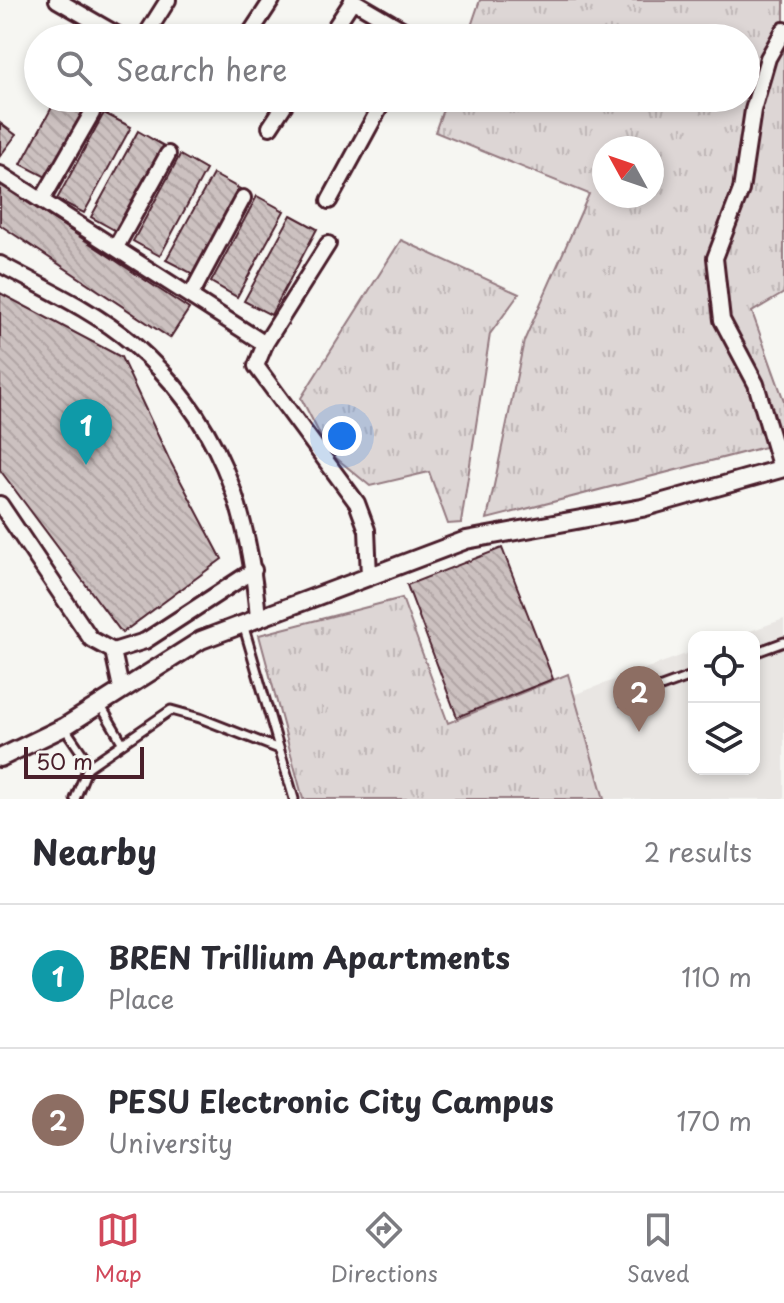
<!DOCTYPE html>
<style>
:root{--surface:#fff;--page:#f2f2f3;--text:#2b2b33;--muted:#7c7c81;--line:#e1e1e2;--accent:#d1495b}
body{margin:0;font-family:"Playpen Sans",sans-serif;background:var(--page);color:var(--text)}
.controls{position:absolute;right:24px;bottom:24px;display:grid;overflow:hidden;border-radius:16px;box-shadow:0 4px 12px #0003}
.controls button{width:72px;height:72px;display:grid;place-items:center;padding:0;border:0;border-bottom:2px solid var(--line);background:var(--surface);color:var(--text);font:40px sans-serif}
.compass{position:absolute;left:592px;top:136px;width:72px;height:72px;border-radius:50%;background:var(--surface);box-shadow:0 4px 12px #0003;rotate:310deg}
.scale{position:absolute;left:24px;bottom:20px;width:120px;box-sizing:border-box;padding-left:8px;border:4px solid #4a1f2b;border-top:0;font-size:22px;line-height:28px;white-space:nowrap;color:#4a1f2b;-webkit-text-stroke:6px #f6f6f2;paint-order:stroke}
.you{position:absolute;left:342px;top:436px;width:28px;height:28px;margin:-20px;border:6px solid #fff;border-radius:50%;background:#1a73e8;box-shadow:0 0 0 12px #1a73e833}
.badge{display:grid;place-items:center;width:52px;height:52px;border-radius:50%;background:var(--accent);color:#fff;font-size:26px;font-weight:700}
.pin{position:absolute;translate:-50% -66px;filter:drop-shadow(0 2px 4px #0008)}
.pin::after{content:'';position:absolute;top:42px;width:28px;height:24px;background:inherit;clip-path:polygon(0 0,100% 0,50% 100%)}
.list{margin:0;padding:0;list-style:none}
h2{display:flex;justify-content:space-between;align-items:center;height:104px;margin:0;padding:0 32px;font-size:34px}
h2 small{font-size:26px;font-weight:400;color:var(--muted)}
.list li{display:grid;grid-template-columns:52px 1fr auto;gap:24px;align-items:center;box-sizing:border-box;height:144px;padding:0 32px;border-top:2px solid var(--line)}
.list b{display:block;font-size:30px;white-space:nowrap}
.list p{margin:0;font-size:26px;white-space:nowrap;color:var(--muted)}
.list em{font-size:26px;font-style:normal;color:var(--muted)}
.icon{flex:none;width:44px;height:44px;fill:none;stroke:currentColor;stroke-width:2;stroke-linecap:round;stroke-linejoin:round}
.map{position:relative;flex:none;width:784px;height:799px;overflow:hidden}
.search{position:absolute;background:var(--surface);box-shadow:0 4px 12px #0003;left:24px;right:24px;top:24px;height:88px;display:flex;align-items:center;gap:20px;box-sizing:border-box;padding:0 28px;border-radius:44px;color:var(--muted);font-size:30px}
.sheet{height:392px;background:var(--surface)}
nav{display:flex;justify-content:space-around;align-items:center;box-sizing:border-box;height:112px;border-top:2px solid var(--line);background:var(--surface);font-size:22px;color:var(--muted)}
nav a{display:grid;justify-items:center;gap:4px}
nav .on{color:var(--accent)}
.map>svg:first-child{display:block}
.built{fill:#e9e6e3}
.grass{fill:url(#grass-tufts);stroke:#947a80;stroke-width:2;fill-rule:evenodd}
.building{fill:url(#building-back-hatch);stroke:#4a1f2b;stroke-width:2}
.lines{fill:none;stroke-linecap:round;stroke-linejoin:round}
.service-casing{stroke:#4a1f2b;stroke-width:13}
.minor-casing{stroke:#4a1f2b;stroke-width:20}
.tertiary-casing{stroke:#4a1f2b;stroke-width:22}
.service{stroke:#f6f6f2;stroke-width:7}
.minor{stroke:#f6f6f2;stroke-width:14}
.tertiary{stroke:#f6f6f2;stroke-width:16}
</style>
<div class="map">
<svg width="784" height="799" viewBox="0 0 784 799">
<defs>
<pattern id="grass-tufts" width="24" height="20" patternUnits="userSpaceOnUse" patternTransform="scale(2)"><rect width="24" height="20" fill="#ddd6d5"/><path d="M3 7l-1-3M5 7V3M7 7l1-3M15 17l-1-3M17 17v-4M19 17l1-3" fill="none" stroke="#bfb7b7"/></pattern>
<pattern id="building-back-hatch" width="6" height="6" patternUnits="userSpaceOnUse" patternTransform="scale(2)"><rect width="6" height="6" fill="#ccc1c0"/><path d="M-1 5l2 2M0 0l6 6M5-1l2 2" fill="none" stroke="#b1a5a5"/></pattern>
</defs>
<rect width="100%" height="100%" fill="#f6f6f2"/>
<filter id="ink" filterUnits="userSpaceOnUse"><feTurbulence type="fractalNoise" baseFrequency=".0125" numOctaves="2"/><feDisplacementMap in="SourceGraphic" scale="16" xChannelSelector="R" yChannelSelector="G"/><feConvolveMatrix kernelMatrix="1 2 1 2 8 2 1 2 1" color-interpolation-filters="sRGB"/></filter>
<g filter="url(#ink)">
<path class="built" d="M784,619V799H604L573,695L694,651V769H754V637H733Z"/>
<g class="grass">
<path d="M480,0H784V293L752,312L784,401V442L487,519L524,341L589,194L435,132L447,98H746V38H467ZM604,148H652V196H604Z"/>
<path d="M401,240L519,294L490,334L461,523L448,524L429,472L370,486L329,452L301,398Z"/>
<path d="M402,598L448,723L568,674L604,799H303L259,635Z"/>
</g>
<g class="building">
<path d="M57,98H76L88,105L48,178L21,164Z"/>
<path d="M104,113L131,127L84,213L57,199Z"/>
<path d="M0,123L16,135L0,156Z"/>
<path d="M138,131L164,146L118,232L91,217Z"/>
<path d="M180,155L206,170L160,256L133,241Z"/>
<path d="M213,174L240,189L193,274L166,260Z"/>
<path d="M0,184L189,309L170,338L0,225Z"/>
<path d="M257,196L284,211L237,297L211,282Z"/>
<path d="M291,215L317,229L271,315L244,301Z"/>
<path d="M0,293L121,357L169,459L222,559L122,633L0,470Z"/>
<path d="M502,548L553,679L457,717L407,585Z"/>
</g>
<g class="lines">
<defs>
<g id="service">
<path d="M243,624L294,799"/>
<path d="M754,653L784,642"/>
<path d="M623,701L694,675"/>
<path d="M101,706L122,742"/>
<path d="M64,727L90,765"/>
<path d="M75,799L88,767L171,710L200,718L279,749"/>
</g>
<g id="minor">
<path d="M57,0L123,38"/>
<path d="M352,0L417,38"/>
<path d="M144,38L168,0"/>
<path d="M247,38L272,0"/>
<path d="M328,38L353,0"/>
<path d="M270,127L289,98"/>
<path d="M0,174L265,344"/>
<path d="M42,200L92,113"/>
<path d="M329,201L385,98"/>
<path d="M328,244L265,344L256,366L357,503L367,530L369,576"/>
<path d="M116,247L168,154"/>
<path d="M0,264C44,288 93,310 132,343C218,417 249,507 258,618"/>
<path d="M191,295L243,198"/>
<path d="M781,469L756,384L722,320L715,258L741,190L753,110L768,58L784,30"/>
<path d="M0,504L91,639L113,651L145,641L254,570"/>
<path d="M113,651L121,688"/>
</g>
<path id="tertiary" d="M0,758L64,727L201,640L466,540L642,508L784,468"/>
</defs>
<use href="#service" class="service-casing"/>
<use href="#minor" class="minor-casing"/>
<use href="#tertiary" class="tertiary-casing"/>
<use href="#service" class="service"/>
<use href="#minor" class="minor"/>
<use href="#tertiary" class="tertiary"/>
</g>
</g>
</svg>
<div class="controls">
<button><svg class="icon" aria-label="locate" viewBox="0 0 24 24"><circle cx="12" cy="12" r="6"/><path d="M12 2v4M12 18v4M2 12h4M18 12h4"/></svg></button>
<button><svg class="icon" aria-label="layers" viewBox="0 0 24 24"><path d="M12 4l9 5-9 5-9-5zM3 14l9 5 9-5"/></svg></button>
</div>
<svg class="compass" viewBox="-18 -18 36 36"><path d="M0-13l5 13h-10z" fill="#e53935"/><path d="M0 13l5-13h-10z" fill="#7c7c81"/></svg>
<div class="scale">50 m</div>
<div class="you"></div>
<div class="pin badge" style="left:86px;top:465px;background:#0f9aa8">1</div>
<div class="pin badge" style="left:639px;top:732px;background:#8d6e63">2</div>
<div class="search"><svg class="icon" aria-label="search" viewBox="0 0 24 24"><circle cx="10" cy="10" r="6"/><path d="M15 15l6 6"/></svg>Search here</div>
</div>
<section class="sheet">
<h2>Nearby<small>2 results</small></h2>
<ul class="list">
<li><span class="badge" style="background:#0f9aa8">1</span><div><b>BREN Trillium Apartments</b><p>Place</p></div><em>110 m</em></li>
<li><span class="badge" style="background:#8d6e63">2</span><div><b>PESU Electronic City Campus</b><p>University</p></div><em>170 m</em></li>
</ul>
</section>
<nav>
<a class="on"><svg class="icon" aria-label="map" viewBox="0 0 24 24"><path d="M3 6l6-2 6 2 6-2v14l-6 2-6-2-6 2zM9 4v14M15 6v14"/></svg>Map</a>
<a><svg class="icon" aria-label="directions" viewBox="0 0 24 24"><path d="M12 3l9 9-9 9-9-9zM9 14v-3h6M13 9l2 2-2 2"/></svg>Directions</a>
<a><svg class="icon" aria-label="saved" viewBox="0 0 24 24"><path d="M7 4h10v16l-5-4-5 4z"/></svg>Saved</a>
</nav>
